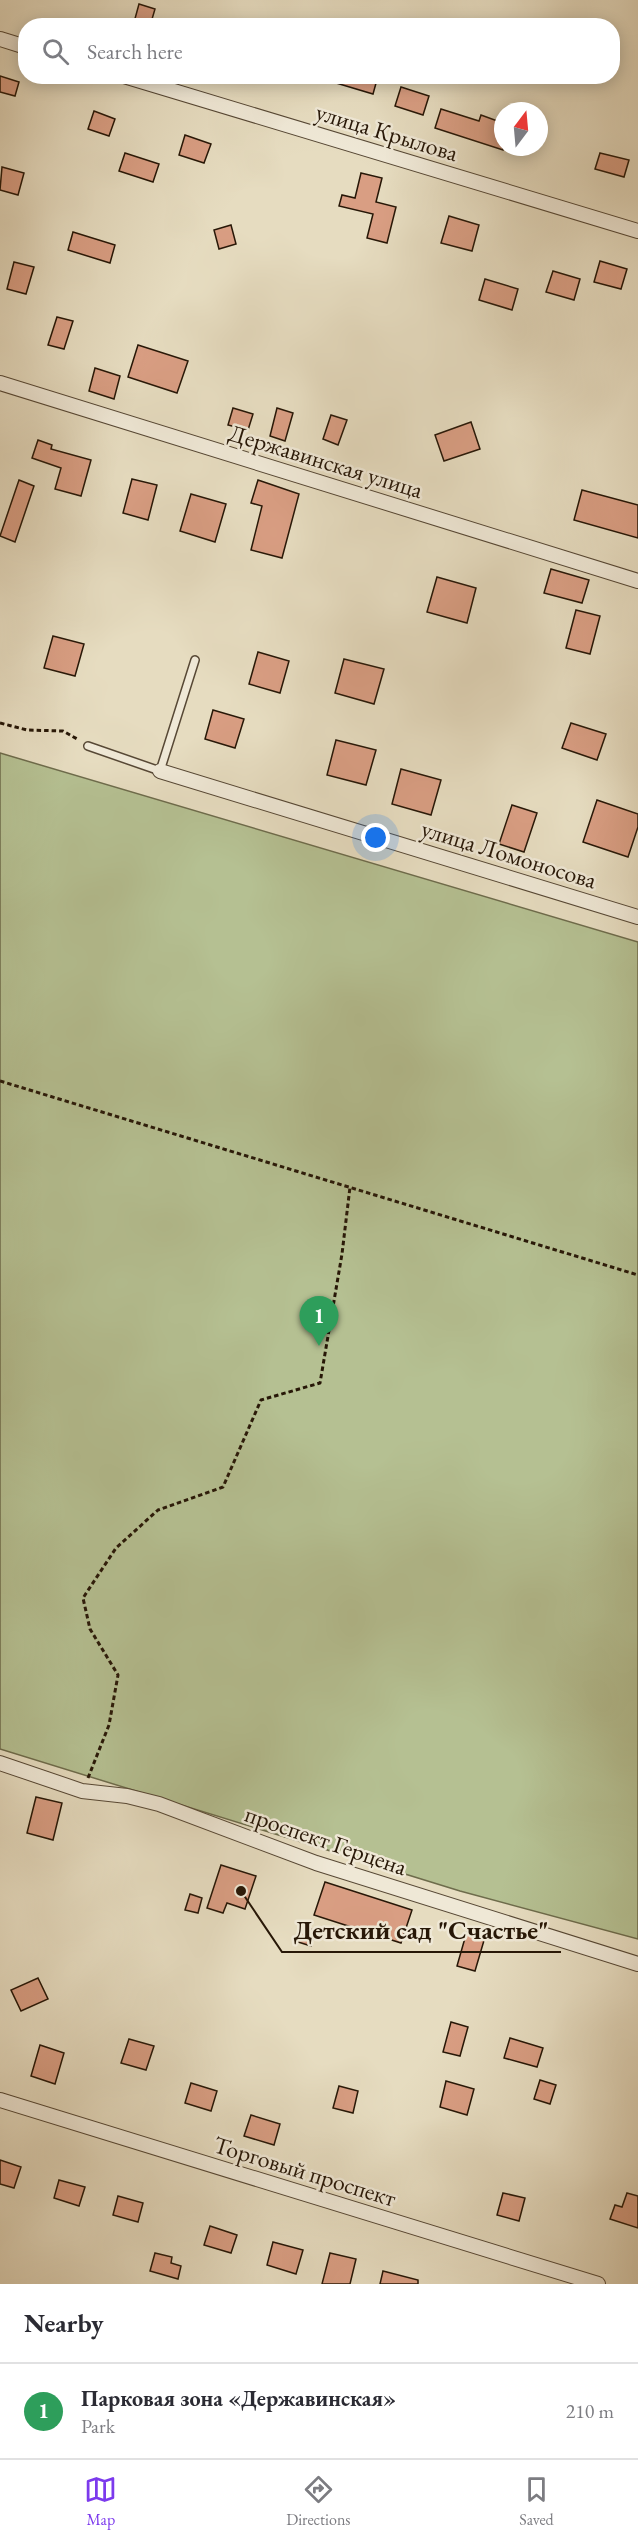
<!DOCTYPE html>
<meta charset="utf-8">
<style>
:root{--surface:#fff;--page:#f2f2f3;--text:#2b2b33;--muted:#7c7c81;--line:#e1e1e2;--accent:#7c3aed}
body{margin:0;font-family:"EB Garamond",serif;background:var(--page);color:var(--text)}
.compass{position:absolute;left:494px;top:102px;width:54px;height:54px;border-radius:50%;background:var(--surface);box-shadow:0 3px 15px #0003;rotate:16deg}
.you{position:absolute;left:376px;top:838px;width:21px;height:21px;margin:-15px;border:4px solid #fff;border-radius:50%;background:#1a73e8;box-shadow:0 0 0 9px #1a73e833}
.badge{display:grid;place-items:center;width:39px;height:39px;border-radius:50%;background:var(--accent);color:#fff;font-size:20px;font-weight:700}
.pin{position:absolute;translate:-50% -50px;filter:drop-shadow(0 2px 3px #0008)}
.pin::after{content:'';position:absolute;top:32px;width:21px;height:18px;background:inherit;clip-path:polygon(0 0,100% 0,50% 100%)}
.list{margin:0;padding:0;list-style:none}
h2{display:flex;justify-content:space-between;align-items:center;height:78px;margin:0;padding:0 24px;font-size:26px}
h2 small{font-size:20px;font-weight:400;color:var(--muted)}
.list li{display:grid;grid-template-columns:39px 1fr auto;gap:18px;align-items:center;box-sizing:border-box;height:96px;padding:0 24px;border-top:2px solid var(--line)}
.list b{display:block;font-size:22px;white-space:nowrap}
.list p{margin:0;font-size:20px;white-space:nowrap;color:var(--muted)}
.list em{font-size:20px;font-style:normal;color:var(--muted)}
.icon{flex:none;width:33px;height:33px;fill:none;stroke:currentColor;stroke-width:2;stroke-linecap:round;stroke-linejoin:round}
.map{position:relative;flex:none;width:638px;height:2284px;overflow:hidden}
.search{position:absolute;background:var(--surface);box-shadow:0 3px 15px #0003;left:18px;right:18px;top:18px;height:66px;display:flex;align-items:center;gap:15px;box-sizing:border-box;padding:0 21px;border-radius:24px;color:var(--muted);font-size:22px}
.sheet{height:174px;background:var(--surface)}
nav{display:flex;justify-content:space-around;align-items:center;box-sizing:border-box;height:84px;border-top:2px solid var(--line);background:var(--surface);font-size:16px;color:var(--muted)}
nav a{display:grid;justify-items:center;gap:3px}
nav .on{color:var(--accent)}
.map>svg:first-child{display:block}
.green{fill:#b5c092;stroke:#6e6c4c;stroke-width:1.5}
.building{fill:#d99e83;stroke:#271707;stroke-width:1.5}
.lines{fill:none;stroke-linecap:round;stroke-linejoin:round}
.lane-casing{stroke:#574835;stroke-width:10}
.street-casing{stroke:#574835;stroke-width:16}
.path{stroke:#271707;stroke-width:3;stroke-dasharray:4.5 3;stroke-linecap:butt}
.lane{stroke:#efe8d6;stroke-width:7}
.street{stroke:#efe8d6;stroke-width:14}
.labels{text-anchor:middle;dominant-baseline:central;stroke-width:5;stroke-linejoin:round;paint-order:stroke}
.street-label{font-size:24px;fill:#271707;stroke:#efe8d6}
.leader{fill:none;stroke:#271707;stroke-width:2}
.callout-dot{fill:#271707;stroke:#efe8d6;stroke-width:2}
.callout-label{font-size:26px;text-anchor:middle;font-weight:bold;fill:#271707;stroke:#efe8d6;stroke-width:5;stroke-linejoin:round;paint-order:stroke}
</style>
<div class="map">
<svg width="638" height="2284" viewBox="0 0 638 2284">
<rect width="100%" height="100%" fill="#e6dcc0"/>
<filter id="stains"><feTurbulence type="fractalNoise" baseFrequency=".00333" numOctaves="4"/><feColorMatrix values="0 0 0 0 .2 0 0 0 0 .09 0 0 0 0 .02 0 0 0 .5 -.17"/></filter>
<radialGradient id="worn" r=".72"><stop offset=".6" stop-color="#630" stop-opacity="0"/><stop offset="1" stop-color="#630" stop-opacity=".3"/></radialGradient>
<path class="green" d="M0,753L638,942V1939L460,1891L0,1749Z"/>
<g class="building">
<path d="M139,4L155,9L150,26H133Z"/>
<path d="M0,76L19,82L15,96L0,92Z"/>
<path d="M327,76H378L373,94L326,80Z"/>
<path d="M401,87L429,96L423,115L395,106Z"/>
<path d="M441,109L479,121L481,115L503,123V150L435,128Z"/>
<path d="M94,111L115,119L109,136L88,129Z"/>
<path d="M185,135L211,144L204,163L179,155Z"/>
<path d="M125,153L159,164L153,182L119,171Z"/>
<path d="M600,153L629,160L624,177L595,169Z"/>
<path d="M2,167L24,173L18,195L0,190Z"/>
<path d="M361,173L382,178L376,202L396,207L387,243L367,238L373,214L339,206L342,195L355,198Z"/>
<path d="M449,216L479,225L472,251L441,243Z"/>
<path d="M231,225L236,244L219,249L214,230Z"/>
<path d="M73,232L115,245L110,263L68,250Z"/>
<path d="M600,261L627,269L621,289L594,282Z"/>
<path d="M14,262L34,267L26,294L7,289Z"/>
<path d="M553,271L580,279L574,300L546,292Z"/>
<path d="M485,279L518,289L512,310L479,300Z"/>
<path d="M57,317L73,321L64,349L48,345Z"/>
<path d="M138,345L188,361L177,393L128,377Z"/>
<path d="M95,368L120,376L114,399L89,391Z"/>
<path d="M233,408L253,414L248,430L228,425Z"/>
<path d="M277,408L293,413L285,441L270,436Z"/>
<path d="M331,415L347,420L338,445L323,439Z"/>
<path d="M471,422L480,449L444,461L435,435Z"/>
<path d="M38,440L52,445L51,449L91,460L81,496L55,489L61,468L32,458Z"/>
<path d="M132,479L157,485L148,520L123,513Z"/>
<path d="M19,480L34,486L15,542L0,536Z"/>
<path d="M258,480L299,494L282,558L251,550L262,506L251,503Z"/>
<path d="M582,490L638,505V538L574,520Z"/>
<path d="M191,494L226,504L215,542L180,531Z"/>
<path d="M551,569L589,580L582,603L544,593Z"/>
<path d="M437,577L476,588L467,623L427,612Z"/>
<path d="M576,610L600,616L590,654L566,648Z"/>
<path d="M53,636L84,644L75,676L44,668Z"/>
<path d="M258,652L289,661L280,693L249,684Z"/>
<path d="M344,659L384,669L374,704L335,693Z"/>
<path d="M213,710L244,719L235,748L205,739Z"/>
<path d="M571,723L606,734L597,760L562,748Z"/>
<path d="M336,740L376,750L366,785L327,775Z"/>
<path d="M401,769L441,780L431,815L392,804Z"/>
<path d="M597,800L638,814V827L628,857L583,842Z"/>
<path d="M512,805L537,813L524,852L499,844Z"/>
<path d="M36,1797L62,1803L53,1840L27,1833Z"/>
<path d="M221,1865L256,1876L245,1909L227,1903L223,1913L207,1908Z"/>
<path d="M325,1882L412,1910L401,1943L314,1915Z"/>
<path d="M190,1894L202,1898L198,1913L185,1910Z"/>
<path d="M302,1927L315,1930L311,1946L298,1942Z"/>
<path d="M467,1931L485,1937L475,1971L457,1966Z"/>
<path d="M38,1978L48,1999L21,2011L11,1990Z"/>
<path d="M451,2022L468,2027L460,2056L443,2052Z"/>
<path d="M510,2038L543,2048L537,2067L504,2058Z"/>
<path d="M129,2039L154,2046L146,2070L121,2063Z"/>
<path d="M40,2045L64,2053L55,2084L31,2076Z"/>
<path d="M540,2080L556,2085L550,2104L534,2099Z"/>
<path d="M446,2081L474,2089L467,2115L440,2107Z"/>
<path d="M191,2083L217,2091L211,2111L185,2103Z"/>
<path d="M339,2086L358,2091L353,2113L333,2108Z"/>
<path d="M251,2115L280,2124L274,2145L244,2136Z"/>
<path d="M0,2160L21,2167L14,2188L0,2184Z"/>
<path d="M59,2180L85,2187L79,2206L54,2198Z"/>
<path d="M503,2193L525,2198L519,2221L497,2215Z"/>
<path d="M627,2193L638,2196V2228L610,2219L615,2205L622,2207Z"/>
<path d="M118,2196L143,2203L138,2222L113,2215Z"/>
<path d="M210,2226L237,2235L231,2253L204,2245Z"/>
<path d="M273,2242L303,2250L296,2274L267,2265Z"/>
<path d="M155,2253L172,2257L171,2263L181,2266L178,2279L150,2271Z"/>
<path d="M330,2253L356,2259L350,2284H322Z"/>
<path d="M383,2271L418,2280V2284H380Z"/>
</g>
<g class="lines">
<defs>
<path id="lane" d="M88,746L160,771L195,660"/>
<g id="street">
<path d="M0,39L26,47"/>
<path d="M124,76L638,231"/>
<path d="M0,383L638,581"/>
<path d="M160,771L638,917"/>
<path d="M0,1763L82,1791L127,1796L159,1804L316,1863L638,1964"/>
<path d="M0,2100L598,2284"/>
</g>
</defs>
<use href="#lane" class="lane-casing"/>
<use href="#street" class="street-casing"/>
<g class="path">
<path d="M0,723L27,730L63,731L79,740"/>
<path d="M0,1081L638,1275"/>
<path d="M88,1778L109,1725L118,1675L90,1629L83,1598L116,1548L158,1510L223,1487L261,1400L320,1383L342,1254L350,1187"/>
</g>
<use href="#lane" class="lane"/>
<use href="#street" class="street"/>
</g>
<g class="labels">
<g class="street-label">
<text transform="translate(387 132) rotate(17)">улица Крылова</text>
<text transform="translate(326 461) rotate(17)">Державинская улица</text>
<text transform="translate(509 854) rotate(17)">улица Ломоносова</text>
<text transform="translate(326 1840) rotate(19)">проспект Герцена</text>
<text transform="translate(305 2171) rotate(17)">Торговый проспект</text>
</g>
</g>
<path class="leader" d="M241 1891L282 1952H561"/>
<circle class="callout-dot" cx="241" cy="1891" r="6"/>
<g class="callout-label">
<text x="421" y="1939">Детский сад "Счастье"</text>
</g>
<rect width="100%" height="100%" filter="url(#stains)"/>
<rect width="100%" height="100%" fill="url(#worn)"/>
</svg>
<svg class="compass" viewBox="-18 -18 36 36"><path d="M0-13l5 13h-10z" fill="#e53935"/><path d="M0 13l5-13h-10z" fill="#7c7c81"/></svg>
<div class="you"></div>
<div class="pin badge" style="left:319px;top:1346px;background:#2e9e5b">1</div>
<div class="search"><svg class="icon" aria-label="search" viewBox="0 0 24 24"><circle cx="10" cy="10" r="6"/><path d="M15 15l6 6"/></svg>Search here</div>
</div>
<section class="sheet">
<h2>Nearby<small></small></h2>
<ul class="list">
<li><span class="badge" style="background:#2e9e5b">1</span><div><b>Парковая зона «Державинская»</b><p>Park</p></div><em>210 m</em></li>
</ul>
</section>
<nav>
<a class="on"><svg class="icon" aria-label="map" viewBox="0 0 24 24"><path d="M3 6l6-2 6 2 6-2v14l-6 2-6-2-6 2zM9 4v14M15 6v14"/></svg>Map</a>
<a><svg class="icon" aria-label="directions" viewBox="0 0 24 24"><path d="M12 3l9 9-9 9-9-9zM9 14v-3h6M13 9l2 2-2 2"/></svg>Directions</a>
<a><svg class="icon" aria-label="saved" viewBox="0 0 24 24"><path d="M7 4h10v16l-5-4-5 4z"/></svg>Saved</a>
</nav>
